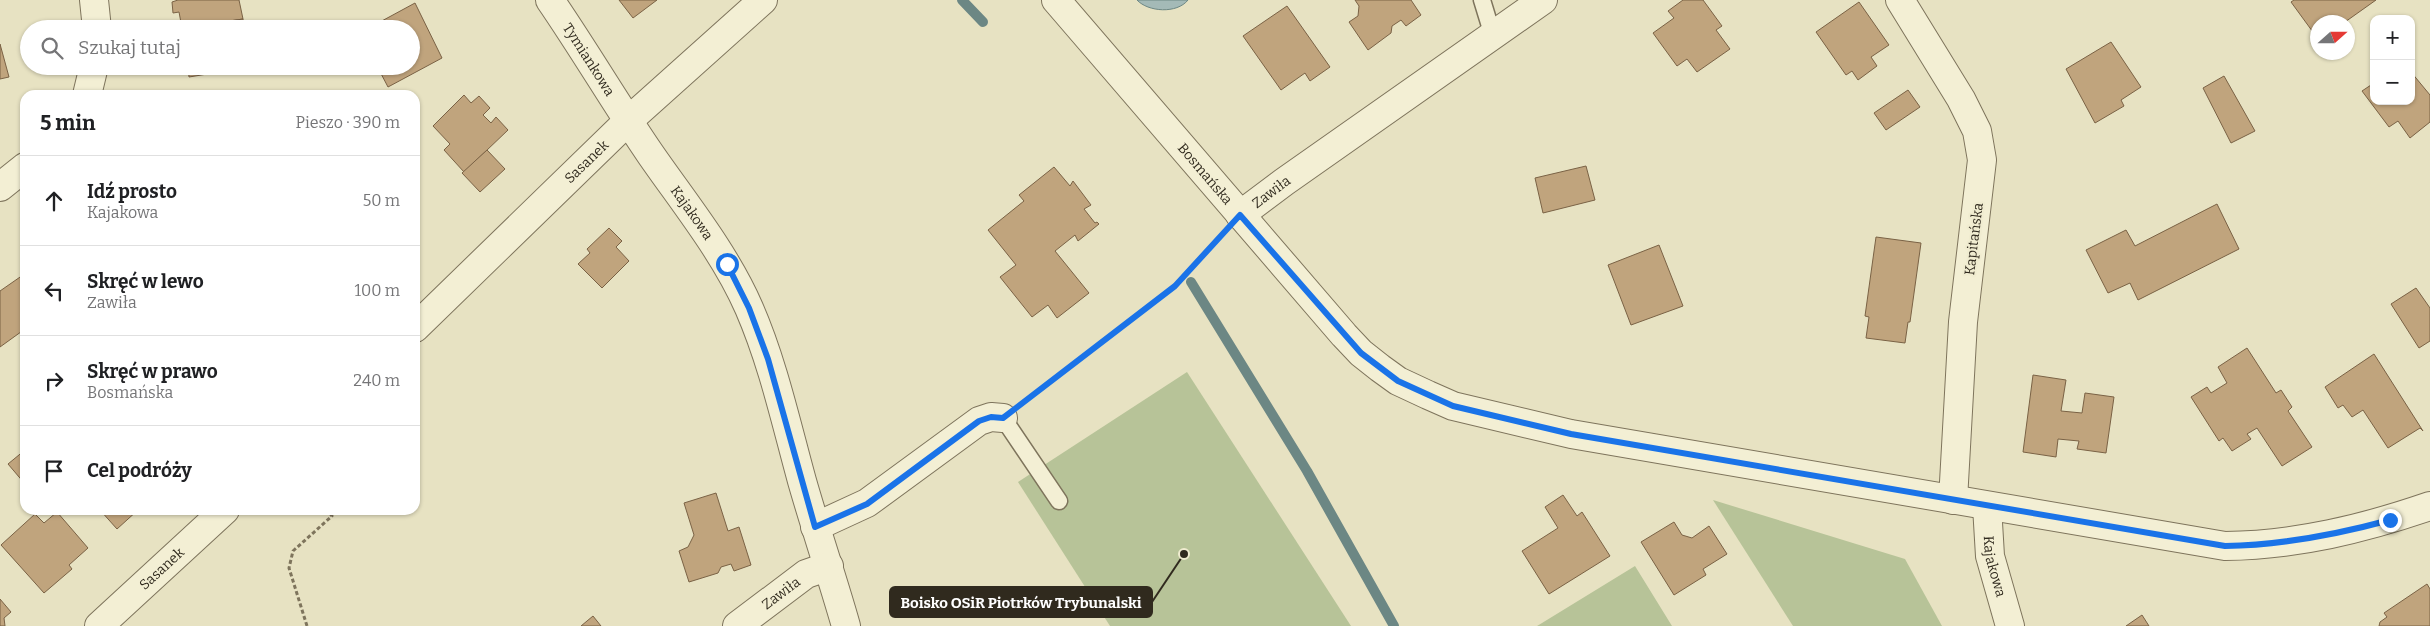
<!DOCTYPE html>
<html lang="pl">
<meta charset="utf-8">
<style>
:root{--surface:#fff;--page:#f2f2f2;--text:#202124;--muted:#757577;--line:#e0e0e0}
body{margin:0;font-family:Bitter,serif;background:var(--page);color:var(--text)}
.controls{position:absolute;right:15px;top:15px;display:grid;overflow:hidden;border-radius:10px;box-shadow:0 1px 4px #0004}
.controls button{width:45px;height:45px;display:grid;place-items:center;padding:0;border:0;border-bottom:1px solid var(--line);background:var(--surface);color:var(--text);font:25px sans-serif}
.compass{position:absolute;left:2310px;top:15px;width:45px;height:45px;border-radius:50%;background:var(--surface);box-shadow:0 1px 4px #0004;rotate:69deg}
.stop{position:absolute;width:15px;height:15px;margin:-11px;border:4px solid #1a73e8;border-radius:50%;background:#fff}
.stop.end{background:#1a73e8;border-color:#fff;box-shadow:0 1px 5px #0008}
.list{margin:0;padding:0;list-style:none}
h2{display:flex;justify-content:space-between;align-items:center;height:65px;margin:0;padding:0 20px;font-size:21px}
h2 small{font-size:16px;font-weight:400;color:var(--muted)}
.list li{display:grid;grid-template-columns:32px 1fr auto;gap:15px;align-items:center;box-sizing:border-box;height:90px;padding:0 20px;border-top:1px solid var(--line)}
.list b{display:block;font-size:19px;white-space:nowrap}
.list p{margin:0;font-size:16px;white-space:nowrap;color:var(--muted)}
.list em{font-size:16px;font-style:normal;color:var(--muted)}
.icon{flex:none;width:28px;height:28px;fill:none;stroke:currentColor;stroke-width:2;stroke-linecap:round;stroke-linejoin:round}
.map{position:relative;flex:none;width:2430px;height:626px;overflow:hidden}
.search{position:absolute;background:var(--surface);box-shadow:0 1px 4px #0004;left:20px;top:20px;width:400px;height:55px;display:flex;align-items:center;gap:12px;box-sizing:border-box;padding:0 18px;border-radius:28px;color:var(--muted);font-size:19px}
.panel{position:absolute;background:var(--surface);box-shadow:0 1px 4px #0004;left:20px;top:90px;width:400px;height:425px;border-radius:15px}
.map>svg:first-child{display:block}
.green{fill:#b7c398}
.water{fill:#a4bab7;stroke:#6c8784}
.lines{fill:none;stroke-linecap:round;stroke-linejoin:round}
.stream{stroke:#6c8784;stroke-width:10}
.building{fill:#c0a47d;stroke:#7a6245}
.lane-casing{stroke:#7e745c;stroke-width:19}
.street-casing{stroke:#7e745c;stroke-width:30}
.path{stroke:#7e745c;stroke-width:3;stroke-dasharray:4 2.5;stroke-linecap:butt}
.lane{stroke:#f3efd4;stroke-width:16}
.street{stroke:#f3efd4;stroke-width:28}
.route{stroke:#1a73e8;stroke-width:6}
.labels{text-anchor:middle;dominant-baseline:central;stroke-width:4.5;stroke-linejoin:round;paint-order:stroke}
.street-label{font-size:14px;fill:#302a1e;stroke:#f0ecd0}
.leader{fill:none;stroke:#302a1e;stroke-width:2}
.callout-dot{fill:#302a1e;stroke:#f0ecd0;stroke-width:2}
.callout{fill:#302a1e;stroke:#302a1e;stroke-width:2}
.callout-label{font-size:15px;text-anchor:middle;font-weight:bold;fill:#fff}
</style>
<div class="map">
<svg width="2430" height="626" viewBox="0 0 2430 626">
<rect width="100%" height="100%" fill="#e7e2c2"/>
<g class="green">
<path d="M1187,372L1351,626H1110L1018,482Z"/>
<path d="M1713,500L1905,559L1942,626H1793Z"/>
<path d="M1635,566L1672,626H1537L1542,623Z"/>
</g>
<path class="water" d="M1137,0H1188C1177,14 1148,12 1137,0Z"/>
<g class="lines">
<g class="stream">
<path d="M962,0L983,22"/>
<path d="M1191,282L1307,471L1394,626"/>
</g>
</g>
<g class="building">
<path d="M178,0H239L243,19L182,28L179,12L173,13L172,2Z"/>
<path d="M619,0H657L633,18Z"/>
<path d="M1355,0H1411L1421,15L1406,26L1401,20L1392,26L1391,33L1368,50L1349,22L1358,16L1359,6Z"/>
<path d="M1683,0H1703L1722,26L1716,30L1730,49L1697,72L1687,59L1677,66L1653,33L1674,18L1668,11Z"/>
<path d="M2294,0H2376L2345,22H2318V39L2291,2Z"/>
<path d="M1859,2L1889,45L1871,57L1877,66L1858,80L1852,71L1846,75L1816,32Z"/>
<path d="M415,3L442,58L388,87L377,66H411V29H367Z"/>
<path d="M1287,6L1330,67L1310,81L1305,73L1281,90L1243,36Z"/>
<path d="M243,19L244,29H182V28Z"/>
<path d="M2111,42L2141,87L2121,100L2124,106L2095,123L2066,69Z"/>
<path d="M0,44L9,77L0,79Z"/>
<path d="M188,66H244V68L189,77Z"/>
<path d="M2411,72L2430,95V122L2410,138L2398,121L2389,127L2362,91L2374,83V101H2411Z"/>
<path d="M2224,76L2255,131L2231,143L2203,88Z"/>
<path d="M1908,90L1920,107L1886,130L1874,113Z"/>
<path d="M464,95L471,103L479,96L490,108L483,115L491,123L496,117L508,130L464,172L444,150L450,144L433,126Z"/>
<path d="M487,150L505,169L480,192L462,173Z"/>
<path d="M1586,166L1595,200L1543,213L1535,178Z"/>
<path d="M1054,167L1070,186L1073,181L1091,205L1084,209L1095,223L1097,222L1099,224L1078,241L1075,235L1055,251L1089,293L1057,318L1048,305L1032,317L1000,277L1016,265L988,230L1024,201L1019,195Z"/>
<path d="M2217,204L2239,249L2138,300L2130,283L2108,293L2086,250L2126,230L2135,246Z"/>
<path d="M609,228L622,241L616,247L629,261L602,288L578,264L590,253L587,249Z"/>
<path d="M1876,237L1921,243L1910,322H1908L1905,343L1866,338L1869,317L1865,316Z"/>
<path d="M1659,245L1683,306L1631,325L1608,265Z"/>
<path d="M23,275L25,278V329L0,347V291Z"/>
<path d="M2416,288L2430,308V341L2419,348L2391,304Z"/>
<path d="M2247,348L2276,393L2281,390L2292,407L2288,411L2312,447L2282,466L2257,428L2247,434L2251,439L2232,451L2223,438L2219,441L2191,397L2207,387L2211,393L2227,383L2218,367Z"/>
<path d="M2374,354L2423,431L2420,428L2388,448L2363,410L2352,417L2343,405L2338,408L2325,387Z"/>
<path d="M2033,375L2066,380L2061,411L2082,413L2085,393L2114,397L2106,453L2077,449L2079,441L2058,439L2056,457L2023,452Z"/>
<path d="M25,450V484L8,464Z"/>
<path d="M716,493L728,531L739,527L751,565L734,571L731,564L721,567L718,573L689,582L679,551L688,547L694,535L684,503Z"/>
<path d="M1563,495L1577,516L1582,512L1610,556L1549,594L1522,551L1558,528L1545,507Z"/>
<path d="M100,510H138L117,529Z"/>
<path d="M57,512L88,548L69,565L72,569L44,593L1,545L35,514L44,523Z"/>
<path d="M1674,522L1682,535L1692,538L1709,526L1727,554L1703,569L1706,575L1674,595L1641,542Z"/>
<path d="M2427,584L2430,589V626H2379L2380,622L2387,617L2384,613Z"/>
<path d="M0,599L11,612L4,618L5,626H0Z"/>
<path d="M2142,615L2149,626H2126Z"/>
<path d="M593,616L601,626H581Z"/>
</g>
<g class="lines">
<defs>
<g id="lane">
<path d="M1482,0L1493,36"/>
<path d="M1003,418L1059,501"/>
</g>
<g id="street">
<path d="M94,0L97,29"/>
<path id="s1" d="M550,0C585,51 616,104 651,155C685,204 725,253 749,308C773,363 786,423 802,481C816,530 832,577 846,626"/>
<path id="s2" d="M1056,0L1344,335L1361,353L1380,368L1398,381L1428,395L1453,406L1571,434L2225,546C2297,545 2363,529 2430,506"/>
<path d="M1900,0L1961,99L1977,131L1982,160L1963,322L1953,500"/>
<path d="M87,95L94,66"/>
<path d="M0,187L25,167"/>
<path id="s3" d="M1240,215L1284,182L1543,0"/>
<path id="s4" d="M415,328L628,121L763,0"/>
<path id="s5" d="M1987,506L1990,556L2010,626"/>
<path d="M815,527L867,503L979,421L991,417L1003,418"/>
<path id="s6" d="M99,626L225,510"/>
<path id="s7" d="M737,626L806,574L829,566"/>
</g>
</defs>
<use href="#lane" class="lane-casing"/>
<use href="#street" class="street-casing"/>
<g class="path">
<path d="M1027,399L1175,286L1219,238"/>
<path d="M307,626L289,568L293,551L332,516L327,510"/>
</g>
<use href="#lane" class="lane"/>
<use href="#street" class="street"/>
</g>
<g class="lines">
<path class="route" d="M727,264L749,308L768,359L815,527L867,504L979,421L991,417L1003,418L1175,286L1240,215L1361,353L1398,381L1453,406L1571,434L2225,546C2282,545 2335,535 2390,520"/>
</g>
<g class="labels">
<g class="street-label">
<text stroke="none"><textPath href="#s1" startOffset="71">Tymiankowa</textPath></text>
<text stroke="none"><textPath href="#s4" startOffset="239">Sasanek</textPath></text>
<text stroke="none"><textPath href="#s2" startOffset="229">Bosmańska</textPath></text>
<text stroke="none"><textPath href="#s3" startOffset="39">Zawiła</textPath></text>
<text stroke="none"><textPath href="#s1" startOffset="256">Kajakowa</textPath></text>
<text transform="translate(1974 239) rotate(-83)">Kapitańska</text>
<text stroke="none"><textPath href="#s5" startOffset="61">Kajakowa</textPath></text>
<text stroke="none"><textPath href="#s6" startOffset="85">Sasanek</textPath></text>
<text stroke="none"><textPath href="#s7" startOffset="55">Zawiła</textPath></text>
</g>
</g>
<path class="leader" d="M1184 554L1152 602"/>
<circle class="callout-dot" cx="1184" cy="554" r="5"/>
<rect class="callout" x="890" y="587" width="262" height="30" rx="5"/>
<g class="callout-label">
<text x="1021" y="608">Boisko OSiR Piotrków Trybunalski</text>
</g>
</svg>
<div class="controls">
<button>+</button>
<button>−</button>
</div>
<svg class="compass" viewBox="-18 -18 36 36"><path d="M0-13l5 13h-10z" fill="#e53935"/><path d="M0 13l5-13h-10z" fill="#757577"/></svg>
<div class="stop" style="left:727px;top:264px"></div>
<div class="stop end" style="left:2390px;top:520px"></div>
<div class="search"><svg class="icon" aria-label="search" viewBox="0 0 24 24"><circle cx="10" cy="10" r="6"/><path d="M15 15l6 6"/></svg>Szukaj tutaj</div>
<section class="panel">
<h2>5 min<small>Pieszo · 390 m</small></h2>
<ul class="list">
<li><svg class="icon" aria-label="ahead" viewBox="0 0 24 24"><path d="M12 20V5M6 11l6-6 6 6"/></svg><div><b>Idź prosto</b><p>Kajakowa</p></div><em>50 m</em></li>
<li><svg class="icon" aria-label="left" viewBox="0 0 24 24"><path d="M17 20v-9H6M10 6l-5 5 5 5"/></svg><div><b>Skręć w lewo</b><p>Zawiła</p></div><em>100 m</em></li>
<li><svg class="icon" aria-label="right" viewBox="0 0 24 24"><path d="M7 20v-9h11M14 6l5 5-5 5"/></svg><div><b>Skręć w prawo</b><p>Bosmańska</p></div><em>240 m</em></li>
<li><svg class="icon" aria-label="arrive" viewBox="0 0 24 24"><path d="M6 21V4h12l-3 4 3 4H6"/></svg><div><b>Cel podróży</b></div></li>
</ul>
</section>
</div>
